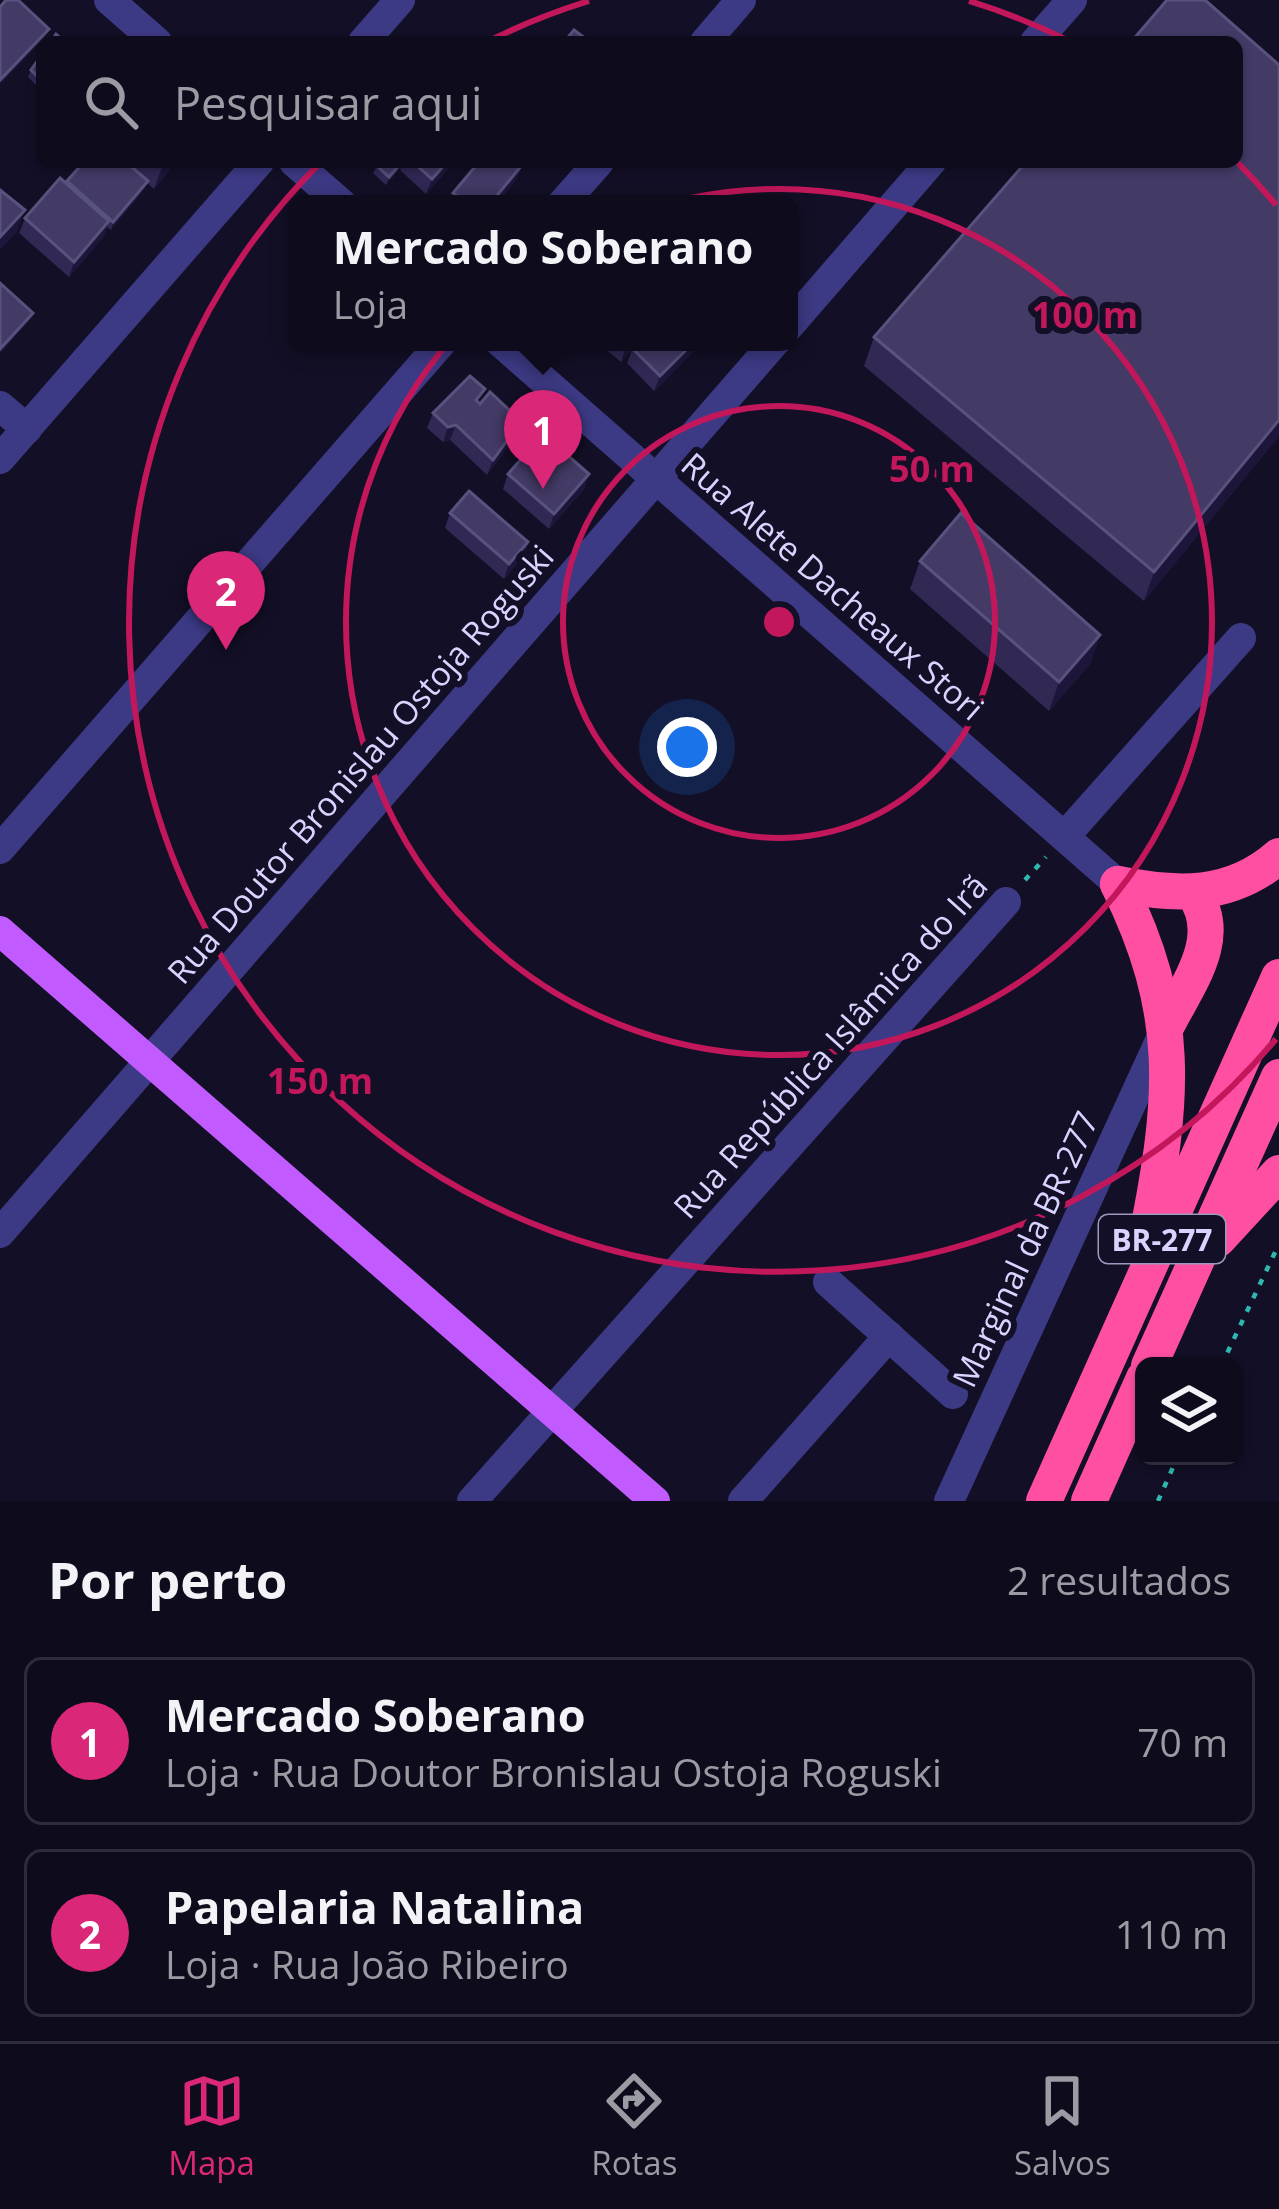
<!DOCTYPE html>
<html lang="pt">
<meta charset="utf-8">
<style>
:root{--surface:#0e0b1c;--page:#171425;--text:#f1f3f6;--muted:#9b9ba3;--line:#2e2b3b;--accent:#db2777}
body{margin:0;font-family:"Open Sans",sans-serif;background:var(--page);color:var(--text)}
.controls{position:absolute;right:36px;bottom:36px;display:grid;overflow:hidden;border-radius:18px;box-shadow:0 3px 9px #0004}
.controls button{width:108px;height:108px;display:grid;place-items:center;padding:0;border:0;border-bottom:3px solid var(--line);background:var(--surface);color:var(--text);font:60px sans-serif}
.you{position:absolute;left:687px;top:747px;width:42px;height:42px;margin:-30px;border:9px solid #fff;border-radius:50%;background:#1a73e8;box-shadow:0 0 0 18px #1a73e833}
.badge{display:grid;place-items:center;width:78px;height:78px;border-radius:50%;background:var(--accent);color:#fff;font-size:39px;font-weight:700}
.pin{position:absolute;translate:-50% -99px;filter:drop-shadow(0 3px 6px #0008)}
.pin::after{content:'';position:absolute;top:63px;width:42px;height:36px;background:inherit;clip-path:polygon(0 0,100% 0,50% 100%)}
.popup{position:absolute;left:288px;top:195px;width:510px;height:156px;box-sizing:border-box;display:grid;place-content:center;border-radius:18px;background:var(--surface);filter:drop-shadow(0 3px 9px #0005);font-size:39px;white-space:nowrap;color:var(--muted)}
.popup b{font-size:45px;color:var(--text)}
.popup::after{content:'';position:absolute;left:50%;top:100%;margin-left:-24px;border:24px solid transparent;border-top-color:var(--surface)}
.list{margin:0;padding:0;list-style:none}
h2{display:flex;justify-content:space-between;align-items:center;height:156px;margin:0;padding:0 48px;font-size:51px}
h2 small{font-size:39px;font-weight:400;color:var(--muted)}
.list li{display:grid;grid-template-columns:78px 1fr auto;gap:36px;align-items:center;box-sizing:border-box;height:168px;margin:0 24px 24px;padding:0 24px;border:3px solid var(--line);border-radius:18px}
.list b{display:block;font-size:45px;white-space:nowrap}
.list p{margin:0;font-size:39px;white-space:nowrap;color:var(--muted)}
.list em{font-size:39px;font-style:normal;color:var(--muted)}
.icon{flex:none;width:66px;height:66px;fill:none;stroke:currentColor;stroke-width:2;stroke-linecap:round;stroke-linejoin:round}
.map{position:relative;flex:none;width:1279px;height:1501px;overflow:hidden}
.search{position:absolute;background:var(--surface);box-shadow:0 3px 9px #0004;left:36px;right:36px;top:36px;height:132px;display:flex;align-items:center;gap:30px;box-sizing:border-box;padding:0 42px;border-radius:18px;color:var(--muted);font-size:45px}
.sheet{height:540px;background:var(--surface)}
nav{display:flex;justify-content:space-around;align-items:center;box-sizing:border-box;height:168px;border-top:3px solid var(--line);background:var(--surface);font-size:33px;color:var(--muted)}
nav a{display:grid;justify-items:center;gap:6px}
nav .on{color:var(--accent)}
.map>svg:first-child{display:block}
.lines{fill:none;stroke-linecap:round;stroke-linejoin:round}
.path{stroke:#2fb8b0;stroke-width:4.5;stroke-dasharray:6 9;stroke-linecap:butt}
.minor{stroke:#3d3a85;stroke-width:30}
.major{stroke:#c25bff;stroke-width:30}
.highway{stroke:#ff4fa3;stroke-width:36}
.wall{fill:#312854}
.shaded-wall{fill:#1d163a}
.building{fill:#433a66;stroke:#5a527e;stroke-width:3}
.ring{fill:none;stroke:#c2185b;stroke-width:6}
.labels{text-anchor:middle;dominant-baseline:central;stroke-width:12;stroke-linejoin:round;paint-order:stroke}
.shield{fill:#130f26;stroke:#9e99be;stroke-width:3}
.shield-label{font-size:30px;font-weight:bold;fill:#d9d4ff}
.street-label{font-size:33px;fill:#d9d4ff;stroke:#130f26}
.centre{fill:#c2185b;stroke:#130f26;stroke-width:6}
.ring-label{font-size:36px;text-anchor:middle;font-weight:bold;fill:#c2185b;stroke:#130f26;stroke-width:12;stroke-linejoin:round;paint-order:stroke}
</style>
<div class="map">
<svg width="1279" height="1501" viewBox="0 0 1279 1501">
<rect width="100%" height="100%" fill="#130f26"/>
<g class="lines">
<g class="path">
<path d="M1025,880L1046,857"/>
<path d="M1221,1366L1279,1244"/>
<path d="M1158,1501L1178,1456"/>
</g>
<g class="minor">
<path d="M109,0L157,42"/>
<path d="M363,42L400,0"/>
<path d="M705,42L741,0"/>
<path d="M1035,42L1072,0"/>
<path d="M294,162L342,204"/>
<path d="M562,204L599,162"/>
<path d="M789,326L931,162"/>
<path d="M500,342L1118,884"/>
<path d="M0,406L27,429"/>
<path d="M0,459L259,162"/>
<path d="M1065,836L1241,638"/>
<path d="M0,849L442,342"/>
<path d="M0,1233L775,342"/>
<path d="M828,1282L953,1394"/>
<path d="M472,1501L1006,902"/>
<path d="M743,1501L889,1336"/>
<path d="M949,1501L1164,1032"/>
</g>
<path class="major" d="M0,931L655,1501"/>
<g class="highway">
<path d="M1118,884C1182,1013 1174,1098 1147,1235"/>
<path d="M1118,884C1177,896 1231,898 1279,856"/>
<path d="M1166,1027C1187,985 1225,938 1194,894"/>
<path d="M1218,1239L1279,1173"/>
<path d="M1149,1366L1279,1077"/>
<path d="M1044,1501L1279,977"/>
<path d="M1089,1501L1144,1378"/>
</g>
</g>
<g class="wall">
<path d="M42,54V91L28,77L31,70Z"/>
<path d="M84,162H176L154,189L147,183L145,188L111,230L107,227L104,236L69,277L19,233L25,218L66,183Z"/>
<path d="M379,162H454L426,194L400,170L402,166L386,185L373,173Z"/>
<path d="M522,165L516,180L497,204H449L453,193Z"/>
<path d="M874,337L1279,436L1144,601L864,366Z"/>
<path d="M604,342H639L696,349L654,391L627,363L632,350L621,362L602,346Z"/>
<path d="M480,403L521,421L516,436L487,475L450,440L443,442L427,428L433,413Z"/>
<path d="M508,474H589L584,489L549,529L503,489Z"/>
<path d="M450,513L528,542L523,557L504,579L445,528Z"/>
<path d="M920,561L1100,635L1090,664L1049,711L910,589Z"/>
</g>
<g class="shaded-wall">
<path d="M49,29L46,36L0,85V80Z"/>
<path d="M165,162H176L154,189L162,167Z"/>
<path d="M402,162H403L402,166L386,185L389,177Z"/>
<path d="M447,162H454L426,194L432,179Z"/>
<path d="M522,165L516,180L497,204H490Z"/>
<path d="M148,181L145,188L111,230L113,222Z"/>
<path d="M25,210L17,232L0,250V237Z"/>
<path d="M109,221L104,236L69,277L74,262Z"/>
<path d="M33,313L30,320L0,354V349Z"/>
<path d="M631,342H639L621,362L626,347Z"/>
<path d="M694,342H699L696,349L654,391L660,376Z"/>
<path d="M1279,420V436L1144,601L1154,572Z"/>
<path d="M521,421L516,436L487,475L493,460Z"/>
<path d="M456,425L450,440L443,442L448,427Z"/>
<path d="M589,474L584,489L549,529L554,514Z"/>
<path d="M528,542L523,557L504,579L509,564Z"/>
<path d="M1100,635L1090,664L1049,711L1059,682Z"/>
</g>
<g class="building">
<path d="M6,0H18L49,29L0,80V7Z"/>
<path d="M1167,0H1205L1279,65V420L1154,572L874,337L1026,162H1237V42H1131Z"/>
<path d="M574,30L590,42H564Z"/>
<path d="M56,34L65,42H51Z"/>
<path d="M42,54V81L31,70Z"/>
<path d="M84,162H126L148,181L113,222L67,181Z"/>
<path d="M379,162H402L389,177L376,165Z"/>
<path d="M413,162H447L432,179Z"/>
<path d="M479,162H518L522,165L490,204H467L453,193Z"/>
<path d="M60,178L109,221L74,262L25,218Z"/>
<path d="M0,190L25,210L0,237Z"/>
<path d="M0,283L33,313L0,349Z"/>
<path d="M639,342H694L660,376L632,348Z"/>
<path d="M470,376L485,389L476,400L480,404L490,392L521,421L493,460L456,425L448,427L433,413Z"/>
<path d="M543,434L589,474L554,514L508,474Z"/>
<path d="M469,491L528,542L509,564L450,513Z"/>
<path d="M961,513L1100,635L1059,682L920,561Z"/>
</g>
<g class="ring">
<circle cx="779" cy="622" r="216"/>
<circle cx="779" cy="622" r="433"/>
<path d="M1276 1039A649 649 0 1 1 320 163M489 41A649 649 0 0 1 589 1M969 1A649 649 0 0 1 1069 41M1238 163A649 649 0 0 1 1276 205"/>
</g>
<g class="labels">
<rect class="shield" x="1099" y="1215" width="126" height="48" rx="9"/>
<g class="shield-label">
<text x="1162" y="1239">BR-277</text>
</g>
<g class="street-label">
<text transform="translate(833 586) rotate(41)">Rua Alete Dacheaux Stori</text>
<text transform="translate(360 764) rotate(-49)">Rua Doutor Bronislau Ostoja Roguski</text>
<text transform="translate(830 1046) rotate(-48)">Rua República Islâmica do Irã</text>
<text transform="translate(1025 1249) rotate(-65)">Marginal da BR-277</text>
</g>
</g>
<circle cx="779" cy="622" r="18" class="centre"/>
<g class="ring-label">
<text x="1085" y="328">100 m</text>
<text x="932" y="482">50 m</text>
<text x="320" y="1094">150 m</text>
</g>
</svg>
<div class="controls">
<button><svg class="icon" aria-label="layers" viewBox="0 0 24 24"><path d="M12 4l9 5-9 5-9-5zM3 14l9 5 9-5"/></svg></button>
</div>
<div class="you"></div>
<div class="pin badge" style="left:543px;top:489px">1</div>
<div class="popup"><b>Mercado Soberano</b>Loja</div>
<div class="pin badge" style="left:226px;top:650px">2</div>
<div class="search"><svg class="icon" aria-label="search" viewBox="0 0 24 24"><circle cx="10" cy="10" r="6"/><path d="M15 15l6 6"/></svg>Pesquisar aqui</div>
</div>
<section class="sheet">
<h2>Por perto<small>2 resultados</small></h2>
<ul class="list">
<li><span class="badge">1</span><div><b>Mercado Soberano</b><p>Loja · Rua Doutor Bronislau Ostoja Roguski</p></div><em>70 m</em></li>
<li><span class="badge">2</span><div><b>Papelaria Natalina</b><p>Loja · Rua João Ribeiro</p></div><em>110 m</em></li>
</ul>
</section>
<nav>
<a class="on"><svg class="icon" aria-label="map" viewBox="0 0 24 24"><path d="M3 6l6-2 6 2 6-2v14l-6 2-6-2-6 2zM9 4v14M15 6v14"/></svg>Mapa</a>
<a><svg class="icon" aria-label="directions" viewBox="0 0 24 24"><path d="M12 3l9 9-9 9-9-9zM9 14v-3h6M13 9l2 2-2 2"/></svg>Rotas</a>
<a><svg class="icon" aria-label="saved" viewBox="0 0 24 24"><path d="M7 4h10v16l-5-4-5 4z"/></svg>Salvos</a>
</nav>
